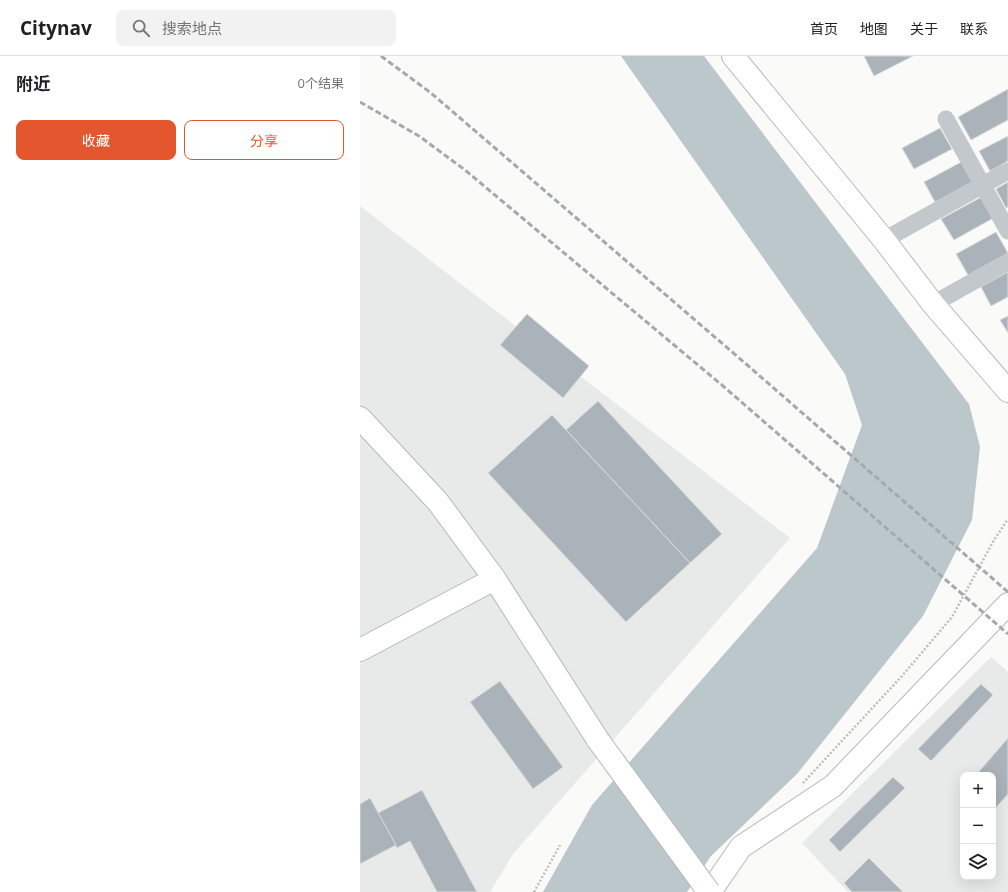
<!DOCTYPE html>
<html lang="zh">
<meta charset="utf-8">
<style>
:root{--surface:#fff;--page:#f2f2f2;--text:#202124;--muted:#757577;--line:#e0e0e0;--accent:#e4572e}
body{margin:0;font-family:"Open Sans","Noto Sans SC",sans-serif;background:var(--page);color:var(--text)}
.controls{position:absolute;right:12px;bottom:12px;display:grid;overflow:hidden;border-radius:8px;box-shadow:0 4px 16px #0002}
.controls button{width:36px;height:36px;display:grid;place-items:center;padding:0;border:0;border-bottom:1px solid var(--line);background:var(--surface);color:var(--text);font:20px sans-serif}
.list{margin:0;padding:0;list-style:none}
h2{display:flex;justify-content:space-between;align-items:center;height:52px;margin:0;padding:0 16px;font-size:17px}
h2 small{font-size:13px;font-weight:400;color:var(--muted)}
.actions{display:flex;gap:8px;padding:12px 16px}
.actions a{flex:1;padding:9px 0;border:1px solid var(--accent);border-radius:8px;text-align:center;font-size:14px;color:var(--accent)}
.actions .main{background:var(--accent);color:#fff}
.icon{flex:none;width:22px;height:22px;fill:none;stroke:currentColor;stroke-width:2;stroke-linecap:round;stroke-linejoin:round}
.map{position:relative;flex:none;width:648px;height:836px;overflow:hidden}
header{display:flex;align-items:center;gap:24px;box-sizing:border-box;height:56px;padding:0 20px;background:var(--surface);border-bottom:1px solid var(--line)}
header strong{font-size:19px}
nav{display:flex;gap:22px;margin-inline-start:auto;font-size:14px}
.search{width:280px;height:36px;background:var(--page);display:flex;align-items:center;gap:10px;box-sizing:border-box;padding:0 14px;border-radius:8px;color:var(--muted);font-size:15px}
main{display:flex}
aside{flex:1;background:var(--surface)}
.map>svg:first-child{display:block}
.built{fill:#e8e9e9;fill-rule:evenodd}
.water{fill:#bbc7cb}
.building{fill:#aab3b9;stroke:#dcdcda}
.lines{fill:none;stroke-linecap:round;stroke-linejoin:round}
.secondary-casing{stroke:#b3babf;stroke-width:24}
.highway-casing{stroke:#b4b9bd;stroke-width:24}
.path{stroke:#bbbfc2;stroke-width:2.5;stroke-dasharray:2 2;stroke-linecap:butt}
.street{stroke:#c3c8cc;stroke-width:17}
.secondary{stroke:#fff;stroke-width:22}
.highway{stroke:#fff;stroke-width:22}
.rail{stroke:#a2aab0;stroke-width:3;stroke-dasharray:6 3;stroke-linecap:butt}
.highway-bridge-casing{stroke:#b4b9bd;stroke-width:24;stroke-linecap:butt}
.highway-bridge{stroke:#fff;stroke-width:22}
</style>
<header>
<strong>Citynav</strong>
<div class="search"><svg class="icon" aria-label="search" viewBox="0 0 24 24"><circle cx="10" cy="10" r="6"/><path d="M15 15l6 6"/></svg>搜索地点</div>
<nav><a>首页</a><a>地图</a><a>关于</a><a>联系</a></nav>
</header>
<main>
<aside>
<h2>附近<small>0个结果</small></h2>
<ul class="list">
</ul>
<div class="actions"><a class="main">收藏</a><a>分享</a></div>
</aside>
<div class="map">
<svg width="648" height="836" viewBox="0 0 648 836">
<rect width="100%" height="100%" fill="#fafaf8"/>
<g class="built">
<path d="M0,150L430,482L153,798L130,836H0Z"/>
<path d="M631,601L648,616V836H488L442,787ZM603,719H633V821H603Z"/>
</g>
<path class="water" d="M261,0H344L609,348L620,391L612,464L563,560L437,718L351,800L327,836H183L232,749L457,492L502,369L485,318Z"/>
<g class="building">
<path d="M504,0H553L514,20Z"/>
<path d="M648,33V64L611,84L598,61Z"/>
<path d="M580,72L592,93L554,113L542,92Z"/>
<path d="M648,80V105L630,115L619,95Z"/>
<path d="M605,104L616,124L575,146L564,126Z"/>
<path d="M648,126V151L646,152L636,133Z"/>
<path d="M625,139L637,160L594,184L581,163Z"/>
<path d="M636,176L648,197L608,219L596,198Z"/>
<path d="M648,216V241L631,250L621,231Z"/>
<path d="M167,258L229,310L203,342L140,289Z"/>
<path d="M648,260V277L640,264Z"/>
<path d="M238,345L362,478L330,507L206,374Z"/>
<path d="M192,359L330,507L266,566L128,417Z"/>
<path d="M140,625L203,711L173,733L110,646Z"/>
<path d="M621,628L633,639L571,705L558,693Z"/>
<path d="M648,682V738L633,755V719H616Z"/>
<path d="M533,721L545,732L480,796L469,784Z"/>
<path d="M62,734L117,836H77L50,785L37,792L18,757Z"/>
<path d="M10,742L36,789L0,808V748Z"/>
<path d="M509,802L543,836H492L484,827Z"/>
</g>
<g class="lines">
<defs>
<g id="secondary">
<path d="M373,0L524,184L573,248L648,335"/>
<path d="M0,594L125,528"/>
<path d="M350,836L381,791L473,730L648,548"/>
</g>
<path id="highway" d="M0,362L78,446L134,522L238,684"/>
</defs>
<use href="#secondary" class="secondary-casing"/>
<use href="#highway" class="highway-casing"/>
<g class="path">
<path d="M443,727L542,620L592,561L634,484L648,463"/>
<path d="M174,836L200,789"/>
</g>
<g class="street">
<path d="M586,63L648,175"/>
<path d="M524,184L648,115"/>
<path d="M573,248L648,206"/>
</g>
<use href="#secondary" class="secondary"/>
<use href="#highway" class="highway"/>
<g class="rail">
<path d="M21,0L71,37L378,301L648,536"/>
<path d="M0,46L59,80L105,114L363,330L648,578"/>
</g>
<defs>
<path id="highway-bridge" d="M238,684L349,836"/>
</defs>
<use href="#highway-bridge" class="highway-bridge-casing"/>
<use href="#highway-bridge" class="highway-bridge"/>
</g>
</svg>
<div class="controls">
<button>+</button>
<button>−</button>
<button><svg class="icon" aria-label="layers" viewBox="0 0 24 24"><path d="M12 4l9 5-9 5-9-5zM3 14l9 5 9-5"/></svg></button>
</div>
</div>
</main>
